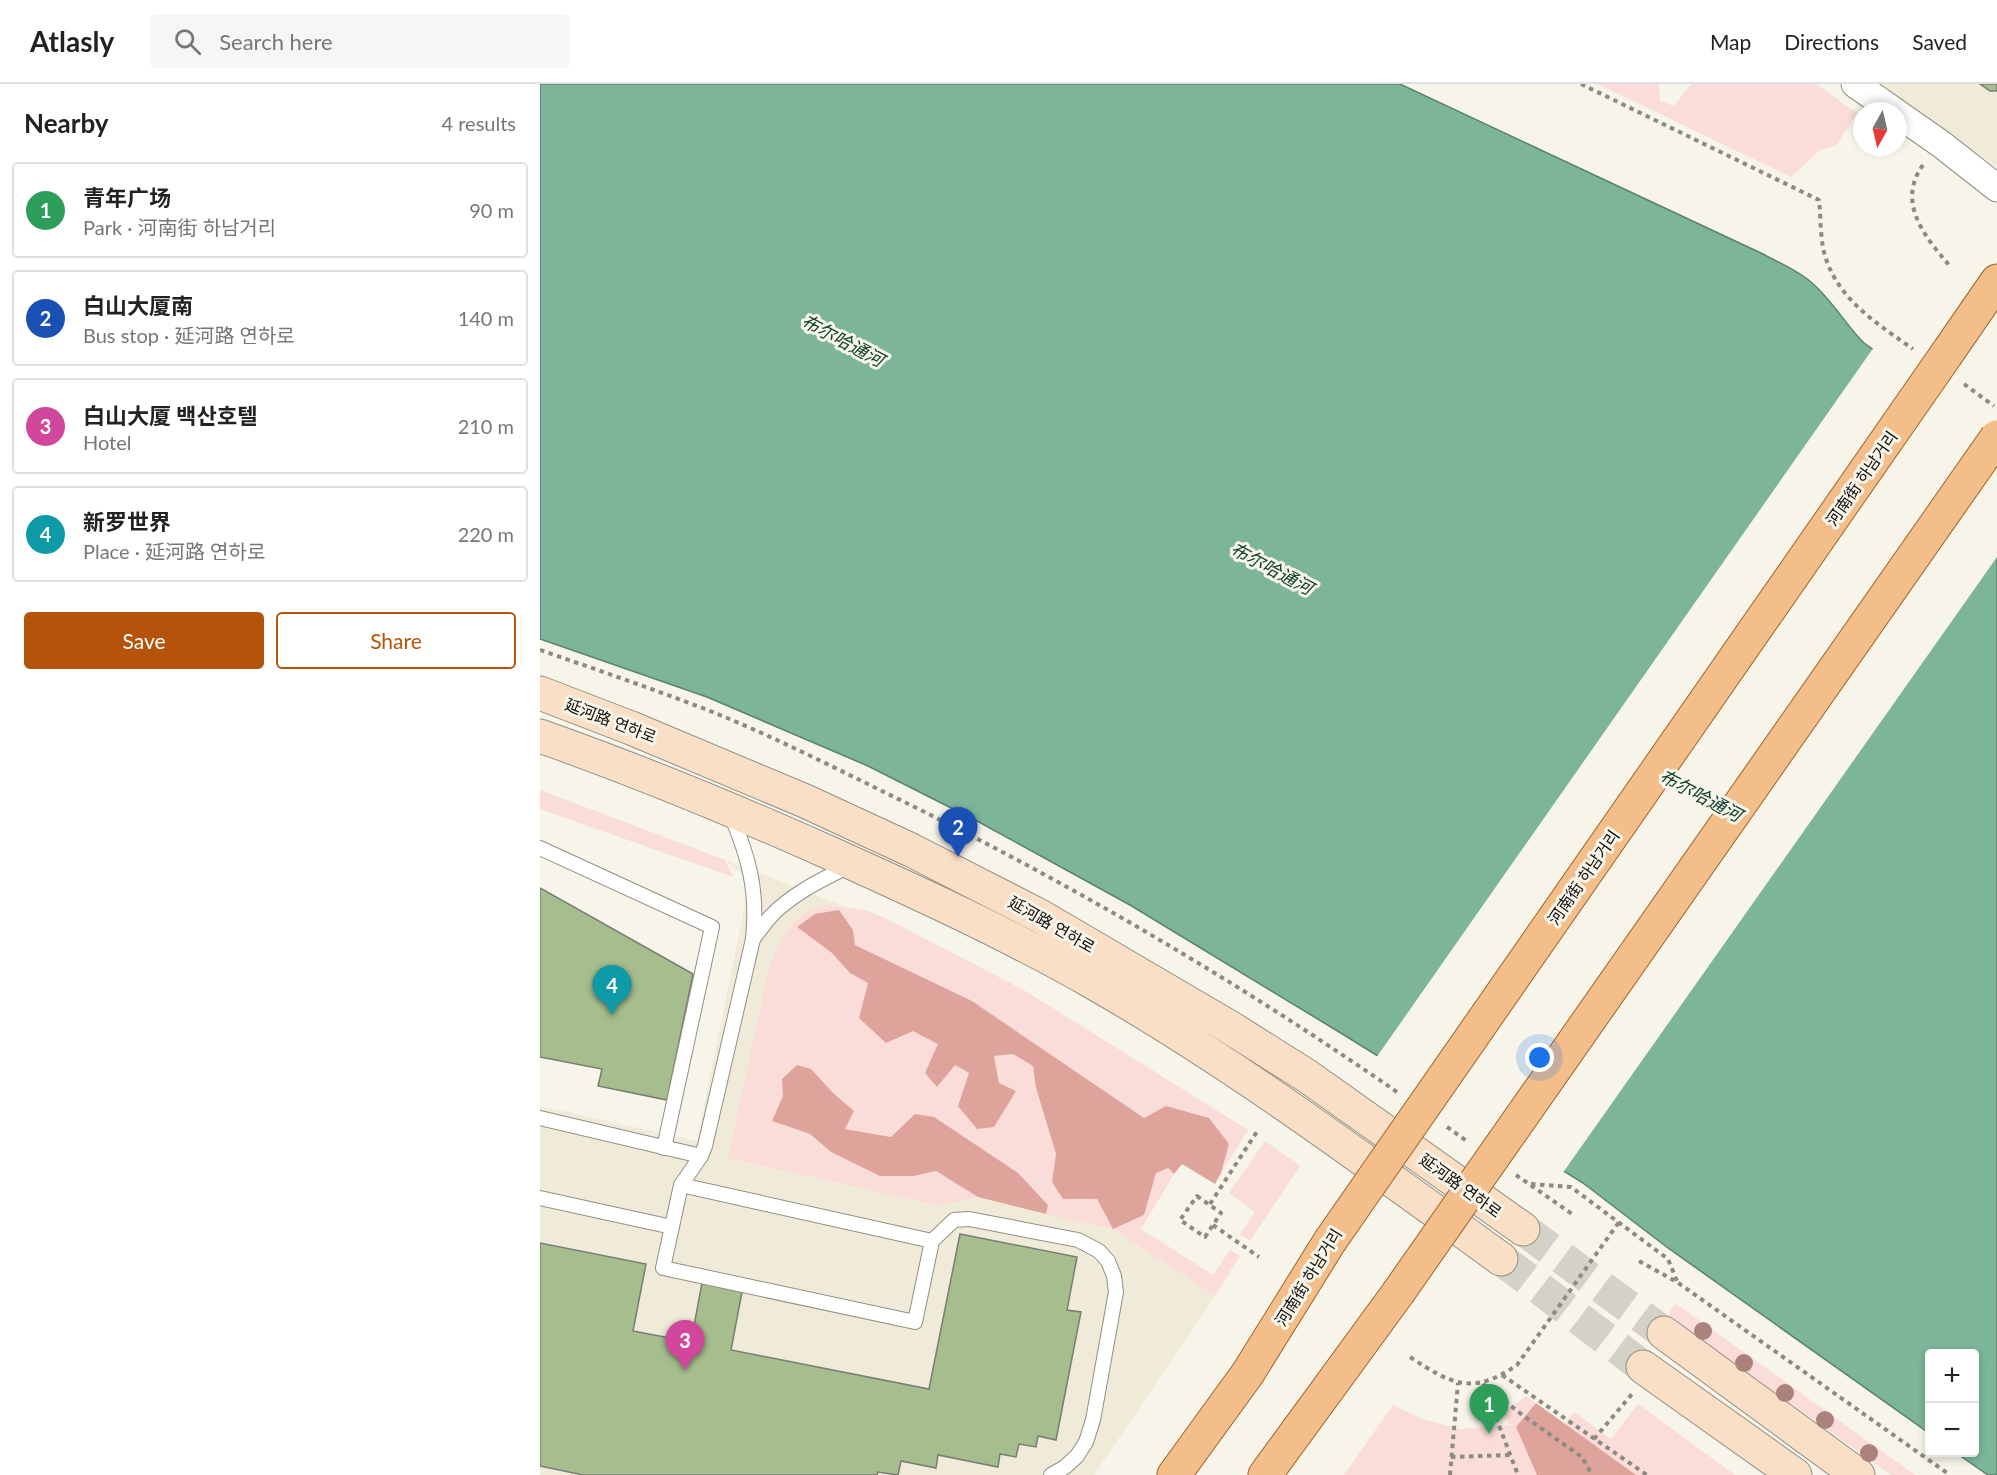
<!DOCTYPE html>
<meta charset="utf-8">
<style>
:root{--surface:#fff;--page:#f6f6f6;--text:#222;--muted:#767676;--line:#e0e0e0;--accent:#b45309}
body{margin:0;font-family:Lato,"Noto Sans SC","Noto Sans KR",sans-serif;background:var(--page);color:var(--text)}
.controls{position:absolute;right:18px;bottom:18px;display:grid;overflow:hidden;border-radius:6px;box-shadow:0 3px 9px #0003}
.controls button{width:54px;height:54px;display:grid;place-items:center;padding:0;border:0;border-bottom:2px solid var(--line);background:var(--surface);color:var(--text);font:30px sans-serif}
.compass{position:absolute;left:1313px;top:18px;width:54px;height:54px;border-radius:50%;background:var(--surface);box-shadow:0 3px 9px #0003;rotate:188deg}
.you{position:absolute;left:1000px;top:974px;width:21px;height:21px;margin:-15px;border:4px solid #fff;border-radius:50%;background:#1a73e8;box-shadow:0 0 0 9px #1a73e833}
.badge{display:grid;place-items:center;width:39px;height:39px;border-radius:50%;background:var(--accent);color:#fff;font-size:20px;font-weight:700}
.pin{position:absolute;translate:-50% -50px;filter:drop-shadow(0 2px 3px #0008)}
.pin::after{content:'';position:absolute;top:32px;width:21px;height:18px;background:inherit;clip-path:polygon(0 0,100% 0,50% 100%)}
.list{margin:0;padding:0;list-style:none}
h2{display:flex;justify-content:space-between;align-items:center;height:78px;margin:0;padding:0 24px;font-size:26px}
h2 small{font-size:20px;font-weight:400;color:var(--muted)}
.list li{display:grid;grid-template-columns:39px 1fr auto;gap:18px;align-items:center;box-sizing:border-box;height:96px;margin:0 12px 12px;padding:0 12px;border:2px solid var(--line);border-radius:6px}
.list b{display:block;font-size:22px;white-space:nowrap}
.list p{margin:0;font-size:20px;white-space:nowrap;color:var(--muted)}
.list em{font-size:20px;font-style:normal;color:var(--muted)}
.actions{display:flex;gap:12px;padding:18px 24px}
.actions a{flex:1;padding:14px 0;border:2px solid var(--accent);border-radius:6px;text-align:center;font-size:21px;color:var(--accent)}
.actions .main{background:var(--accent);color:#fff}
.icon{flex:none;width:33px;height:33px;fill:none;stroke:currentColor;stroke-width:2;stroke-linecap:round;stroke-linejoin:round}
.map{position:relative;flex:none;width:1457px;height:1391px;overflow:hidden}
header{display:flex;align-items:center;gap:36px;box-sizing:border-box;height:84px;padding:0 30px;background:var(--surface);border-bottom:2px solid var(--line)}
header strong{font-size:28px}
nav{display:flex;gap:33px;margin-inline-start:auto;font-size:21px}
.search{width:420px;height:54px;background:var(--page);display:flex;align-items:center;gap:15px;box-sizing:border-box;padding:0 21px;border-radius:6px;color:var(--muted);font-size:22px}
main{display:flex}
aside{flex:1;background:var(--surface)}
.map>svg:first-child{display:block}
.built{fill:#efebd8}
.green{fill:#fadcd8}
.forest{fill:#dea39b}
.water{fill:#7cb59a;stroke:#5b826e;stroke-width:1.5}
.pier{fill:#f7f4e9}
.building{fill:#a6be8e;stroke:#787d74;stroke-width:1.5}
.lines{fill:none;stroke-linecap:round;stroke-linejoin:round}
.secondary-tunnel{stroke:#d4d1c7;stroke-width:33;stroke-dasharray:33 16;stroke-linecap:butt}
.lane-casing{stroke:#928f85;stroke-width:16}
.street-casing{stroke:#928f85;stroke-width:29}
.secondary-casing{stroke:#928f85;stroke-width:35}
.primary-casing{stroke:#9e642a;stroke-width:35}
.path{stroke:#8c8a82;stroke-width:4;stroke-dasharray:4.5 4.5;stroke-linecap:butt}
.lane{stroke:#fff;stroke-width:14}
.street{stroke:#fff;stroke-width:27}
.secondary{stroke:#f9dfc5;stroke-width:33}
.primary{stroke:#f4be8b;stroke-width:33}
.primary-bridge-casing{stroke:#9e642a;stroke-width:35;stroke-linecap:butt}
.primary-bridge{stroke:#f4be8b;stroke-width:33}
.tree{fill:#ab837c}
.labels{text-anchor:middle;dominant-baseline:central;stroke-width:6;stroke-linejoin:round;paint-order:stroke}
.street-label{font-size:16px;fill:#0d0c08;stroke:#f7f4e9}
.water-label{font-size:18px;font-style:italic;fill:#0f402d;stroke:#f7f4e9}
</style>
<header>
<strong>Atlasly</strong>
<div class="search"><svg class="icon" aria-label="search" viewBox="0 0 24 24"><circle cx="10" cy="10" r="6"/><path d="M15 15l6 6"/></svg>Search here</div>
<nav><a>Map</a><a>Directions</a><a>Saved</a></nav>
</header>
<main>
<aside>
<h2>Nearby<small>4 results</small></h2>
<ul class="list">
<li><span class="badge" style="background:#2e9e5b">1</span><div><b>青年广场</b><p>Park · 河南街 하남거리</p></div><em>90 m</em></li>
<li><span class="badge" style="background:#1a4fb4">2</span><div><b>白山大厦南</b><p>Bus stop · 延河路 연하로</p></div><em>140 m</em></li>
<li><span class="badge" style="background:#d1479c">3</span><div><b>白山大厦 백산호텔</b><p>Hotel</p></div><em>210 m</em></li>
<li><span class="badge" style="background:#0f9aa8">4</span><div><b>新罗世界</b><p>Place · 延河路 연하로</p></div><em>220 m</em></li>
</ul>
<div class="actions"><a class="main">Save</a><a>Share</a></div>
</aside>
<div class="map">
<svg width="1457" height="1391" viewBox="0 0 1457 1391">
<rect width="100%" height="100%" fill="#f7f4e9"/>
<g class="built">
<path d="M1339,0H1457V83Z"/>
<path d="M185,776L304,822L289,821L266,828L256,836L247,847L188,1074L400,1122L438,1113L573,1145L675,1212L554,1391H0V1022L157,1057L206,816L205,799L201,789Z"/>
</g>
<g class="green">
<path d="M1058,0H1119L1120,17L1134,22L1151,0H1276L1317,29L1296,61L1280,66L1251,93Z"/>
<path d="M0,706L185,776L193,793L0,725Z"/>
<path d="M289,821L325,826L345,834L482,905L708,1046L681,1089L689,1060L604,1034L432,917L315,861L313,846L257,843L292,869L310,889L328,899L319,934L346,958L373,946L399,960L385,989L397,1003L415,981L430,990L476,1007L459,999L454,972L473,970L493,982L496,1004L516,1070L512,1098L557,1115L573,1145L604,1131L616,1089L628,1084L634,1090L601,1145L673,1191L690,1166L700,1172L675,1212L573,1145L506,1130L508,1121L375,1031L351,1053L305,1045L314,1027L292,1008L243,995V1012L232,1037L270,1050L291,1068L374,1092L396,1087L438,1113L400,1122L188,1074L229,884C240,854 254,825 289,821Z"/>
<path d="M725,1057L760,1082L710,1157L700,1150L715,1128L689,1109Z"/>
<path d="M1135,1219L1375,1391H1351L1128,1232Z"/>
<path d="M986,1312L1025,1340L1034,1328L1071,1355L1098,1320L1195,1391H804L853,1321L882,1335L920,1345L969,1341L964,1328Z"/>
</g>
<g class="forest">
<path d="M299,826L313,846L315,861L432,917L604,1034L626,1022L669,1034L689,1060L681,1089L675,1100L642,1080L634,1090L628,1084L616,1089L604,1131L573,1145L557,1115H523L512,1098L516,1070L496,1004L493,982L473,970L454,972L459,999L476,1007L454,1043L437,1045L418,1022L429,989L415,981L397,1003L385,989L398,960L373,947L346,959L319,934L328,899L310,889L292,869L257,843L275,830Z"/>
<path d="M257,981L271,985L292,1008L314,1027L305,1045L351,1053L375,1030L394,1033L478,1089L508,1121L506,1130L438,1113L396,1087L374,1092H340L291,1068L270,1050L232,1037L243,1012L242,995Z"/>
<path d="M996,1319L1096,1391H997L976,1343Z"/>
</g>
<path class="water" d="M0,0H860L1223,170C1239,179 1258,186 1272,199C1292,216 1305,240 1324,259L1457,354V1391H1448L1416,1369L1434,1368V1270H1390L1389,1349L1128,1164L1043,1099L804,951L590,821L437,737L328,682L167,613L0,555Z"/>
<path class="pier" d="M1334,263L1457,350V473L1022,1090L836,974Z"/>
<g class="building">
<path d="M1440,0H1457V7H1450Z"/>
<path d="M0,804L153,890L127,1016L58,1002L62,985L0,973Z"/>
<path d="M420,1150L537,1173L527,1226L541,1228L516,1356L498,1352L496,1363L479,1360L476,1373L460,1370L458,1383L398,1371L396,1384L361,1377L358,1391L338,1388L337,1391H43L0,1382V1159L106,1180L93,1247L151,1258L162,1199L202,1208L191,1266L389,1305Z"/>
</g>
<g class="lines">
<g class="secondary-tunnel">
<path d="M983,1145L1124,1249"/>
<path d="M961,1175L1103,1283"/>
</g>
<defs>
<g id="lane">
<path d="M191,731C209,774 218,807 213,855L165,1062L161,1072L141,1101L123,1184L375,1238L392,1157"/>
<path d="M0,764L172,843L124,1064"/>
<path d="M213,855C219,847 225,839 231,832C253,809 283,795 311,781"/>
<path d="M0,1034L161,1072"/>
<path d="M141,1101L392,1157L414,1136L429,1135L538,1156L559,1167L568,1177L574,1192L576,1208L553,1336L546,1358L537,1372L525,1383L511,1391"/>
<path d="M0,1114L132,1143"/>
</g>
<g id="street">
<path d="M1315,0L1354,27"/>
<path d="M1358,30L1401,60L1457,104"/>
</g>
<g id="secondary">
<path d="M0,609L91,644L265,717L371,766L500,832L691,944L767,992L983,1145"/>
<path d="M0,652C99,687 196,727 292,770C381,810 470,851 554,899C697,981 828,1079 961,1175"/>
<path d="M1124,1249L1318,1391"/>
<path d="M1103,1283L1255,1391"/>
</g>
<g id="primary">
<path d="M1408,268L1457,197"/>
<path d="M634,1391L708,1289L790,1157"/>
<path d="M725,1391L858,1209"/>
</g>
</defs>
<use href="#lane" class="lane-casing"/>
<use href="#street" class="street-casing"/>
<use href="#secondary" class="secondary-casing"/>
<use href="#primary" class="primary-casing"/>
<g class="path">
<path d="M1041,0L1279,116C1281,134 1280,155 1285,172C1299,217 1338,240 1373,265"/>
<path d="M1383,81C1356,118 1385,153 1409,181"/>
<path d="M1424,300L1454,322"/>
<path d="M0,566C55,585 110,604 165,625C226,649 287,680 346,709C523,795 694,895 857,1008"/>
<path d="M907,1043L928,1058"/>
<path d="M976,1091L1035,1132"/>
<path d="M991,1100L1031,1103L1128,1175L1137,1197"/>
<path d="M657,1112L681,1129L665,1153L640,1136Z"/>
<path d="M670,1120L718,1046"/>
<path d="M673,1141L719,1173"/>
<path d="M1099,1177L1137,1198L1410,1391"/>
<path d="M870,1273C911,1300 932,1312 977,1281L1079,1138"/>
<path d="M962,1291L1107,1391"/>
<path d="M943,1300L985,1333L1042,1373L1052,1391"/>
<path d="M943,1300L978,1391"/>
<path d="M1054,1355L1092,1310"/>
<path d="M911,1373L970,1371"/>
<path d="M910,1391L918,1299"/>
</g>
<use href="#lane" class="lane"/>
<use href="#street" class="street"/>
<use href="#secondary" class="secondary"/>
<use href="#primary" class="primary"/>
<defs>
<g id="primary-bridge">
<path d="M790,1157L1408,268"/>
<path d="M858,1209L1457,353"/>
</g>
</defs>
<use href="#primary-bridge" class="primary-bridge-casing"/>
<use href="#primary-bridge" class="primary-bridge"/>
</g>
<g class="tree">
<circle cx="1163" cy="1247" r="9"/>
<circle cx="1204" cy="1279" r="9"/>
<circle cx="1245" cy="1309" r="9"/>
<circle cx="1285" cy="1336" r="9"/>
<circle cx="1329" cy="1369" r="9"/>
</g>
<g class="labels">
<g class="street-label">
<text transform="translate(1321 394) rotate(-55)">河南街 하남거리</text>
<text transform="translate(71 636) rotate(21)">延河路 연하로</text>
<text transform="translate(1043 793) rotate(-55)">河南街 하남거리</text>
<text transform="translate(512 840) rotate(30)">延河路 연하로</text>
<text transform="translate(921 1101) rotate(36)">延河路 연하로</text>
<text transform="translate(768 1193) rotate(-58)">河南街 하남거리</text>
</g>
<g class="water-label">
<text transform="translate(303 256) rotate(28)">布尔哈通河</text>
<text transform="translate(732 484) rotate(28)">布尔哈通河</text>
<text transform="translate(1161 711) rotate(28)">布尔哈通河</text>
</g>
</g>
</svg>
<div class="controls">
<button>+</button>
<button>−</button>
</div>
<svg class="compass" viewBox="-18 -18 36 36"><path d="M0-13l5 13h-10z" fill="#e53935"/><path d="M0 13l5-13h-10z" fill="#767676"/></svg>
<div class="you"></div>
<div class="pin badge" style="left:949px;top:1350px;background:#2e9e5b">1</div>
<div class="pin badge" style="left:418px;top:773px;background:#1a4fb4">2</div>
<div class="pin badge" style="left:145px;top:1286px;background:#d1479c">3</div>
<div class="pin badge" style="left:72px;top:931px;background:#0f9aa8">4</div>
</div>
</main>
